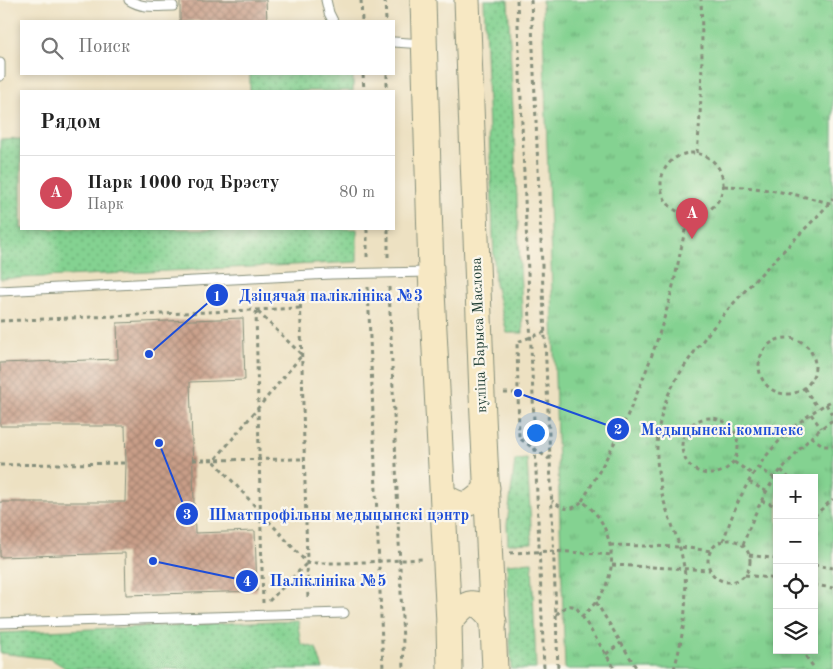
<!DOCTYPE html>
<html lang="ru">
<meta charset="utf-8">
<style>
:root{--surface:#fff;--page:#f6f6f6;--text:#222;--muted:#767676;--line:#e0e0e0;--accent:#d1495b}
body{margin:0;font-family:"Old Standard TT",serif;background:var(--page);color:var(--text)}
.controls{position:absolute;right:15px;bottom:15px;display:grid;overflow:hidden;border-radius:0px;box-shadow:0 2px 8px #0003}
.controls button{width:45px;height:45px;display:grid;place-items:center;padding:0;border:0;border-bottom:1px solid var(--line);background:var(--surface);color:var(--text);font:25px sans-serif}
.you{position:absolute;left:535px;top:432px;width:18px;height:18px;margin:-12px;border:4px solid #fff;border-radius:50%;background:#1a73e8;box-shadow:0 0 0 8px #1a73e833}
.badge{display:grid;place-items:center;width:32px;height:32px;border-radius:50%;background:var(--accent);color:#fff;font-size:16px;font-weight:700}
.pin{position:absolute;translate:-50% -41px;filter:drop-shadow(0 1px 2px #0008)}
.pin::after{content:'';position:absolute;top:26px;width:18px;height:15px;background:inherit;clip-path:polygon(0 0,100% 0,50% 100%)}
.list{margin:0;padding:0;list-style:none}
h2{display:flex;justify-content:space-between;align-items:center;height:65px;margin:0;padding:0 20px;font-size:21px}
h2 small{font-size:16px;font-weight:400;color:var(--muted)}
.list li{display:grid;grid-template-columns:32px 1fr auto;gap:15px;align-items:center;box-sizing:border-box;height:75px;padding:0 20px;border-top:1px solid var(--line)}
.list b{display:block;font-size:19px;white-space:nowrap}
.list p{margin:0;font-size:16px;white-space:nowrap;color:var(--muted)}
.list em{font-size:16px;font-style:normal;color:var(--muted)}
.icon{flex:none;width:28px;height:28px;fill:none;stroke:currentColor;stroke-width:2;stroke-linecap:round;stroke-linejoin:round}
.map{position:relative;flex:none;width:833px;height:669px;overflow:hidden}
.search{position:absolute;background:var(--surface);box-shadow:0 2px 8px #0003;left:20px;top:20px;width:375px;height:55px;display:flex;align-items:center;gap:12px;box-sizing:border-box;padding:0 18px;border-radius:0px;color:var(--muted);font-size:19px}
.panel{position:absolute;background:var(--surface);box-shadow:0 2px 8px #0003;left:20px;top:90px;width:375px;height:140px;border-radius:0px}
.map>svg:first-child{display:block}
.grass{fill:url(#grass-dots);stroke:#528862}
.park{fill:url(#park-tufts);stroke:#528862;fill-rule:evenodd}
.building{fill:url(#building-cross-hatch)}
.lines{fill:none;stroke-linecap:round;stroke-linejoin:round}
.service-casing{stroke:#868f7b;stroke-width:11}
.secondary-casing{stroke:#868f7b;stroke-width:27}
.path{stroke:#868f7b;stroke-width:3;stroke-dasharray:4 4;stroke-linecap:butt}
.service{stroke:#fff;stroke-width:9}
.secondary{stroke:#f7e8c3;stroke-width:25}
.labels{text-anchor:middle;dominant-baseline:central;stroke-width:4.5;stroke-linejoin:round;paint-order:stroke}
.street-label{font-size:15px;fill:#1f3d34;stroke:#fbf7ec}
.leader{fill:none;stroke:#1d4ed8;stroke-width:2}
.callout-dot{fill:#1d4ed8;stroke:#fbf7ec;stroke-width:2}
.mark-label{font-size:15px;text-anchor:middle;font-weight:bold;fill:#fff}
.callout-label{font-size:16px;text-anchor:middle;font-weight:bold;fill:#1d4ed8;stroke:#fbf7ec;stroke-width:4.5;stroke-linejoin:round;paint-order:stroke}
</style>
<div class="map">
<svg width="833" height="669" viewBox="0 0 833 669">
<defs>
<pattern id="grass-dots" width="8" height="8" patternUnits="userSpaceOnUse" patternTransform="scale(1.25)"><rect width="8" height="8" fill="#84d291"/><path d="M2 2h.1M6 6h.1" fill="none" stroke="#6bac77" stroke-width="1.8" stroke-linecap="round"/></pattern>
<pattern id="park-tufts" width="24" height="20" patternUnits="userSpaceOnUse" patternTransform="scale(1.25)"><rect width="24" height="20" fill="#84d291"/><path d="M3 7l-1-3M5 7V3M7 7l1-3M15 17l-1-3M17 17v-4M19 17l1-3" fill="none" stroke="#6bac77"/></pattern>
<pattern id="building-cross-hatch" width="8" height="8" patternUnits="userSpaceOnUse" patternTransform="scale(1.25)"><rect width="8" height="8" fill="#c99e88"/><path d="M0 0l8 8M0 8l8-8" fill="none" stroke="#a38270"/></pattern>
</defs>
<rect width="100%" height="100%" fill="#fbf7ec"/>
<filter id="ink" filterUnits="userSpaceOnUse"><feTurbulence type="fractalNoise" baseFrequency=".02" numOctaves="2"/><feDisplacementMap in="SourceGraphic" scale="10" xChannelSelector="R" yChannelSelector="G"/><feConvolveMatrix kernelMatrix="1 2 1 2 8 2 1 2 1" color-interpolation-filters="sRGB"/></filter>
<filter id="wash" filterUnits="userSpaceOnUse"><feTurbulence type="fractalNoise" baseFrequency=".0096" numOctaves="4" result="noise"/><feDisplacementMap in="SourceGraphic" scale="20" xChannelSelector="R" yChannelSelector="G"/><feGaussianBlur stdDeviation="1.12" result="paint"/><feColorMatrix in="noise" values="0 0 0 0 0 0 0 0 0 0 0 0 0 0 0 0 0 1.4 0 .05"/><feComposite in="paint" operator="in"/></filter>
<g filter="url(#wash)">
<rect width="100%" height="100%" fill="#ede1c2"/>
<g class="grass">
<path d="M484,0H508L523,333H507L495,284Z"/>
<rect x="250" y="74" width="103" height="17"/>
<path d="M21,139V229H357V262L0,279V140Z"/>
<path d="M527,459L532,543L508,544L507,525L515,460Z"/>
<path d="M532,562L536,669H511L507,564Z"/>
<path d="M297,620L301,644L316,648L323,669H67L51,659L0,653V633Z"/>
</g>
<path class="park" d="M542,0H833V669H565ZM777,478H814V650H777Z"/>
<g id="blocks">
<g class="building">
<path d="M180,0H266L267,21H180Z"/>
<path d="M243,318L245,380L190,382L195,533L255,531L257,591L126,595L125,553L0,557V502H125L126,463L125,426H0V363L118,359L117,323Z"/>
</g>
</g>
</g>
<g filter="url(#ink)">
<use href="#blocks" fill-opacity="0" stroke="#868f7b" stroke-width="1"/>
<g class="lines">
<defs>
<g id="service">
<path d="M129,0C143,9 157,6 173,6"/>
<path d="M326,0L329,13L333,21"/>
<path d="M394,42L423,44"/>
<path d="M0,63V76"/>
<path d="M0,291L331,274L429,272"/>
<path d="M0,623L344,613"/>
</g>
<g id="secondary">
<path d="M423,0L431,272L449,623L450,669"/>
<path d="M467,0L482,395L495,669"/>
<path d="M443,495C463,510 471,506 487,488"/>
<path d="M449,623C467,599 476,596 494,622"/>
</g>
</defs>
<use href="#service" class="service-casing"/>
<use href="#secondary" class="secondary-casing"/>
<g class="path">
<path d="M361,0L362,21"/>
<path d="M385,0L386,21"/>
<path d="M517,0L544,669"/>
<path d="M531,0L550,459C552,511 554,563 556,615C567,604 574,601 582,616C605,597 617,571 609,541C606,531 603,522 596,514C592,509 587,505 582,501C571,513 563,509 552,501"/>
<path d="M363,74L364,91"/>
<path d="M387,74V91"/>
<circle cx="692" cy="184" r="31"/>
<path d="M697,153C702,102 703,51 701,0"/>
<path d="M724,186C761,187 797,194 833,204"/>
<path d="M367,229V261"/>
<path d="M388,229V259"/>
<path d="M368,287L383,669"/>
<path d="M389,287L404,669"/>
<path d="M300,289L308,600"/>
<path d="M0,321L300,308"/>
<path d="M545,332L517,342L519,438L549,459"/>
<circle cx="787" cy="366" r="28"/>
<path d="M804,388L818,408"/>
<path d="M504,393H518"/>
<path d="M826,404L833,416"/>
<path d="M811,414L821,428"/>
<circle cx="710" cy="446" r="28"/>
<path d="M811,437L824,446H833"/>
<path d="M193,460L304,459"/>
<path d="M734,462L754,475"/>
<path d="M0,465L126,463"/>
<path d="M758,467L774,478"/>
<path d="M781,470L789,478"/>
<path d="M749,482L766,491"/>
<path d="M582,501C621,437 650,370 670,298C677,271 682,243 688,216"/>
<path d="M761,501L777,506"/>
<path d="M814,516L833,499"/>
<circle cx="729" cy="561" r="21"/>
<path d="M723,541C729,525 734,509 742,494C762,454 794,421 833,400"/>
<path d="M610,545L680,547L711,551"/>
<path d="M743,545C751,522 761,498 775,478C780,470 787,464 793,457C805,443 817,430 833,420"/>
<path d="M510,553L554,551L612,555"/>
<path d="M749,555L777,559"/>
<path d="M612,565L710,570"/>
<path d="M814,565L833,568"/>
<path d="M745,575L777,579"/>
<path d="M814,585L833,588"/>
<path d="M269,601L307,563"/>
<path d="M596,602L637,669"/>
<path d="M263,603C260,505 258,408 256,310L302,355L214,461L307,563H343L424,559"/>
<path d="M556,615L558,669"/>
<path d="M582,616L615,669"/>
<path d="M801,650L815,669"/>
<path d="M606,654L621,643"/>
<path d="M674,669C684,636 690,590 682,557C677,532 664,510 660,484C655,457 656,433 664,406C671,384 685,365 698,347C727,307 763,272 797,237C809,224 822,213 833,198"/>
</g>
<use href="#service" class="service"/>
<use href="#secondary" class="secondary"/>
</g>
</g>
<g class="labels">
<g class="street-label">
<text transform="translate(480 335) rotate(-92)">вуліца Барыса Маслова</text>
</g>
</g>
<path class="leader" d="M149 354L217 295M518 393L618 429M159 443L187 514M153 561L247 581"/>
<g class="callout-dot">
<circle cx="149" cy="354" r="5"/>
<circle cx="518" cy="393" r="5"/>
<circle cx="159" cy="443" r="5"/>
<circle cx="153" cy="561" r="5"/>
<circle cx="217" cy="295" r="12"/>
<circle cx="618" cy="429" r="12"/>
<circle cx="187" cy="514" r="12"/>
<circle cx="247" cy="581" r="12"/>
</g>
<g class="mark-label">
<text x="217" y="301">1</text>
<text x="618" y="434">2</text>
<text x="187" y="519">3</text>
<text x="247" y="586">4</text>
</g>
<g class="callout-label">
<text x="331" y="301">Дзіцячая паліклініка №3</text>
<text x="722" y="435">Медыцынскі комплекс</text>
<text x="339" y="520">Шматпрофільны медыцынскі цэнтр</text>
<text x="328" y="586">Паліклініка №5</text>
</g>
</svg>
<div class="controls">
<button>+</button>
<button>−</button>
<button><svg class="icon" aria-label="locate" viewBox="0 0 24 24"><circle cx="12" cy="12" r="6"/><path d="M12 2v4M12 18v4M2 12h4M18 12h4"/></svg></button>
<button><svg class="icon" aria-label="layers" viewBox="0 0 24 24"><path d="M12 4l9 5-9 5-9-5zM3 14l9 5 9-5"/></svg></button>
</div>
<div class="you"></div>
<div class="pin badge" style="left:692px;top:239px">A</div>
<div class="search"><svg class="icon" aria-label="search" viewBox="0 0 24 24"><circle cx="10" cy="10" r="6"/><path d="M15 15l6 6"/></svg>Поиск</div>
<section class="panel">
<h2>Рядом<small></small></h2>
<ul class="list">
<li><span class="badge">A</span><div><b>Парк 1000 год Брэсту</b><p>Парк</p></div><em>80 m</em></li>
</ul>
</section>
</div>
